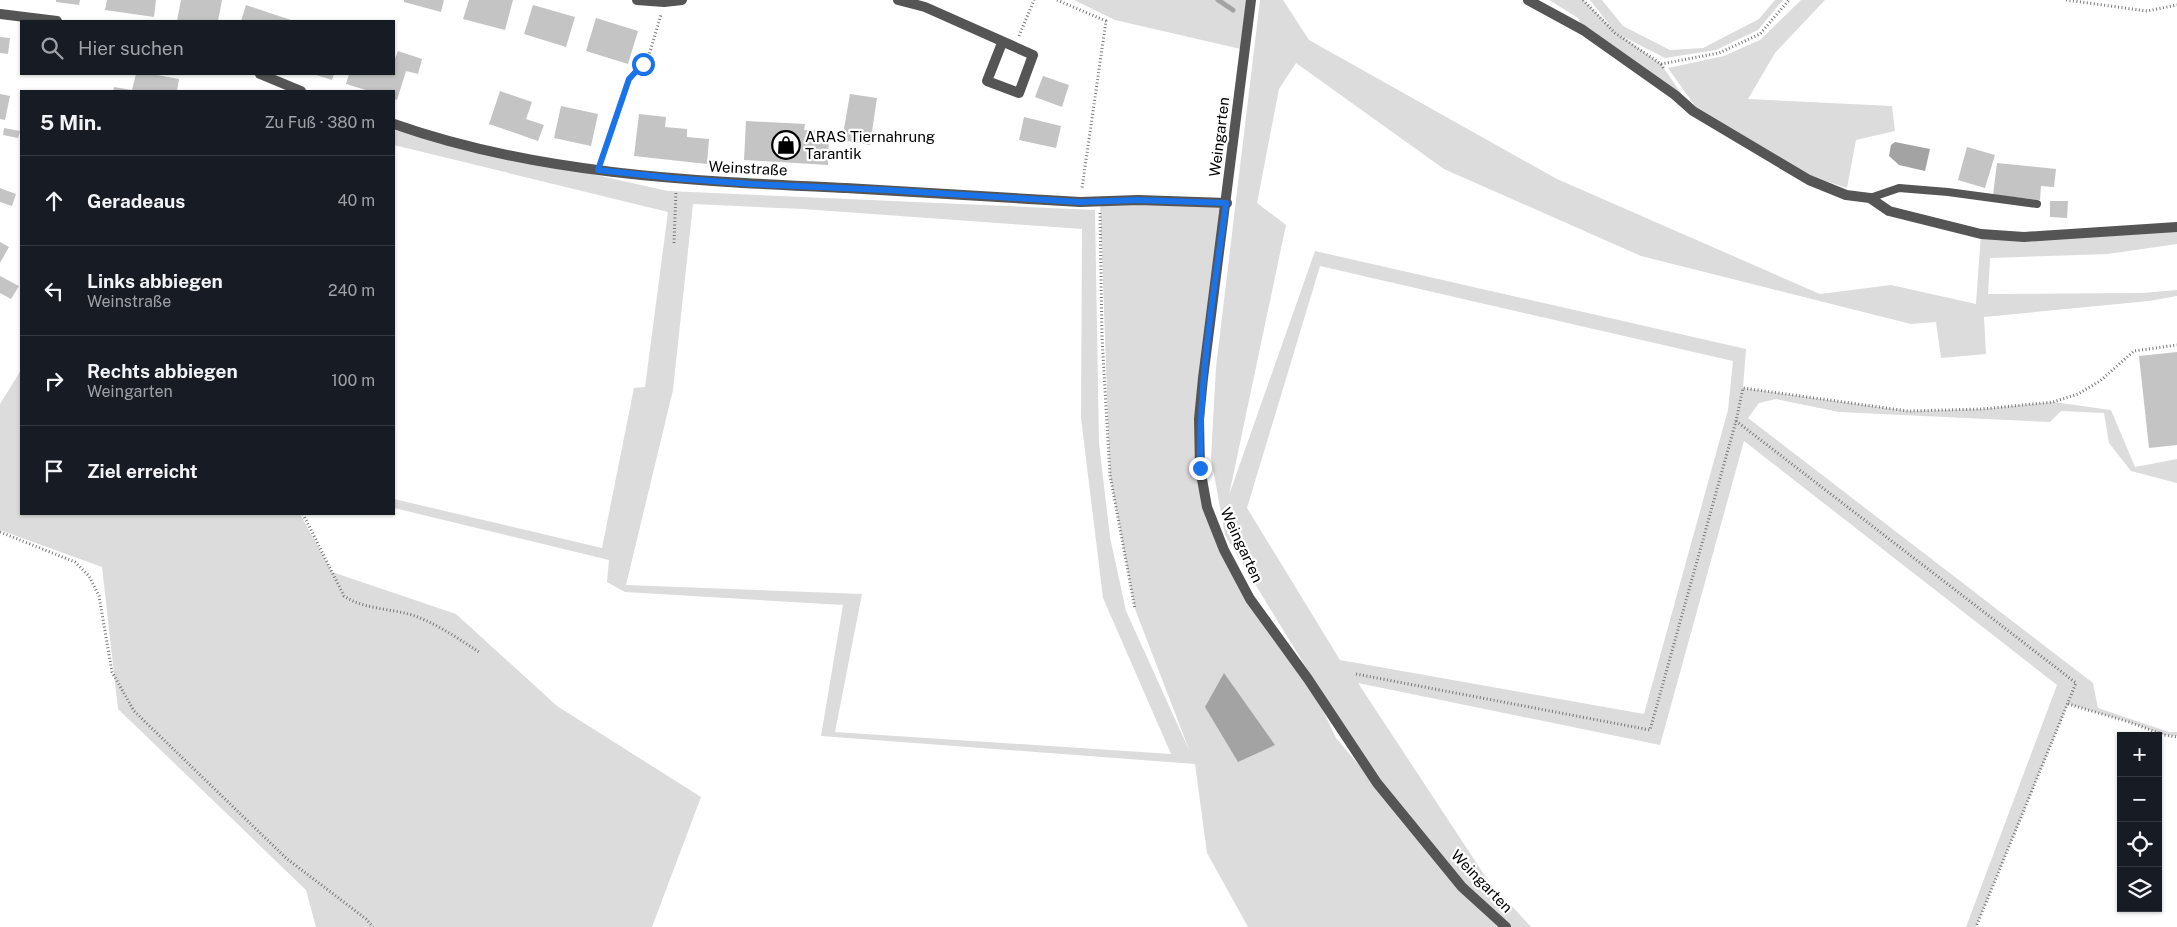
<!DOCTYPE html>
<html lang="de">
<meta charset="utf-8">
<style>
:root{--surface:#171b24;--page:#242831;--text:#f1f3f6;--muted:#9ea1a6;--line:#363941}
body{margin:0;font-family:"Public Sans",sans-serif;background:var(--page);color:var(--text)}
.controls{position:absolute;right:15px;bottom:15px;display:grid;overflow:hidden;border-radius:0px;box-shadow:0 1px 4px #0004}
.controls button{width:45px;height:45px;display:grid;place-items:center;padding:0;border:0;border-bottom:1px solid var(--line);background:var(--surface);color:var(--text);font:25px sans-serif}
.stop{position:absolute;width:15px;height:15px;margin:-11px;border:4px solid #1a73e8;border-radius:50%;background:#fff}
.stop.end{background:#1a73e8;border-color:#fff;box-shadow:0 1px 5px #0008}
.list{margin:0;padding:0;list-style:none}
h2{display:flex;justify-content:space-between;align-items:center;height:65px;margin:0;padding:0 20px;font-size:21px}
h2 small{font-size:16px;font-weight:400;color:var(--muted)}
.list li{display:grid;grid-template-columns:32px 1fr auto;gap:15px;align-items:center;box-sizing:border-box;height:90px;padding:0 20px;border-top:1px solid var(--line)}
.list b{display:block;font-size:19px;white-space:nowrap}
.list p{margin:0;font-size:16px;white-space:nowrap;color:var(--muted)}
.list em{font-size:16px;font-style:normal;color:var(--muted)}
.icon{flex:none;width:28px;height:28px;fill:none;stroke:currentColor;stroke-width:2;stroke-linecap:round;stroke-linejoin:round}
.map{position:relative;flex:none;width:2177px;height:927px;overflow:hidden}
.search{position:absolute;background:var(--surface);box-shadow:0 1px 4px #0004;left:20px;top:20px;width:375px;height:55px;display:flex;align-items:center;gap:12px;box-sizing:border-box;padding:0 18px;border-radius:0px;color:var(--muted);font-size:19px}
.panel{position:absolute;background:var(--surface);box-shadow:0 1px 4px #0004;left:20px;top:90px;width:375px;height:425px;border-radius:0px}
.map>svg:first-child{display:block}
.green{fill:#dcdcdc;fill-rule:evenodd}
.water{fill:#a3a3a3}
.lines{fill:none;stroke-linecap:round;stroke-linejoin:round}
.stream{stroke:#a3a3a3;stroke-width:5}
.building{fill:#c4c4c4}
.path{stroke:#777;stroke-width:3;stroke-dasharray:1 2.5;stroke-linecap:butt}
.lane{stroke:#555;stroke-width:8}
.street{stroke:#555;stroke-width:10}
.route{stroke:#1a73e8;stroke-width:6}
.labels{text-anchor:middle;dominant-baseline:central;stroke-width:4.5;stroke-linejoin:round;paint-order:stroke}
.poi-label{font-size:15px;fill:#000;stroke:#fff;text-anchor:start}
.street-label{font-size:15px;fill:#000;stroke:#fff}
</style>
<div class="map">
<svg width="2177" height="927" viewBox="0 0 2177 927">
<rect width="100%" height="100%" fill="#fff"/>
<g class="green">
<path d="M1074,0H1251L1245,50L1115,20Z"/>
<path d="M1260,0H1283L1309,40L1557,179L1820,294L1891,285L1976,304L1981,234L2177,227V244L2108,254L1990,258L1988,294L2142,293L2177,290V296L2149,301L1984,317L1986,354L1941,358L1936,322L1911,324L1641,256L1444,169L1296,63L1279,89L1257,203L1286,225L1229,495L1315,251L1746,349L1743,388L1908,411L1982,409L2053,402L2111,410L2135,467L2177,459V483L2131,471L2109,443L2104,413L2061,411L2050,422L1839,412L1776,399L1759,403L1748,418L2093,683L2098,708L2169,732H2177V736L2164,735L2129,722L2068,704L1976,927H1966L2057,685L1744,441L1660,745L1358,683L1487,879L1531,927H1248L1207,853L1195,764L821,736L843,605L625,592L607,582L609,560L394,508V499L602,548L634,388L645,387L668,212L394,145V130L668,191L1095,210L1099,443L1110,537L1126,611L1190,752L1135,609L1110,475L1100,202L1227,203L1203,378L1200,468L1224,550L1308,679L1336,738L1430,849L1377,783L1225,535L1211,458L1216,367ZM693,204L803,209L1082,229L1081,418L1103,598L1171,754L835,732L862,594L626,585L673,390ZM1320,266L1733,361L1728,410L1644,714L1340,660L1247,508Z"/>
<path d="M1549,0H1583L1612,28L1590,0H1602L1623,26L1670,50L1703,48L1759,19L1775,0H1783L1758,30L1716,50L1665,58L1620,35L1661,64L1693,111L1583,30L1578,18Z"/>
<path d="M1801,0H1825L1775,53L1748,99L1892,106L1895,131L1856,140L1847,188L1813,177L1695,106L1668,68L1724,56L1760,40Z"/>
<path d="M21,370V514H300L332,572L456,614L557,706L701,797L652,927H316L306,890L118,709L102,567L0,530V404Z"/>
</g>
<g class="water">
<path d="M1895,142L1930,149L1925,171L1899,165L1889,156L1891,145Z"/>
<path d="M1224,673L1275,745L1238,762L1205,707Z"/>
</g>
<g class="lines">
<path class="stream" d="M1218,0L1233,10"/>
</g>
<g class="building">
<path d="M56,0H80L79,5L56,2Z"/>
<path d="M107,0H156L154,17L105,10Z"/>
<path d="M181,0H222L218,21H177Z"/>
<path d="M404,0H444L441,12L404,2Z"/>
<path d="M469,0H513L505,30L463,19Z"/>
<path d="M246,5L294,21H241Z"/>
<path d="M533,5L575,17L566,47L524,34Z"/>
<path d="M596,18L638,31L628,64L586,51Z"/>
<path d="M0,37L10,38L8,54L0,53Z"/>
<path d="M398,51L422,59L418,74L406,71L397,100L394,99V91H369L346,84L349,74H394V61Z"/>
<path d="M136,74H152L179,79L177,91H113L114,87L132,90Z"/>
<path d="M313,74H334L332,80Z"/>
<path d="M1043,76L1069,85L1062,107L1035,97Z"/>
<path d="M500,91L532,102L526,119L544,125L538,141L489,124Z"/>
<path d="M0,94L10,96L5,120L0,119Z"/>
<path d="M850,94L877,98L870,145L842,140Z"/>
<path d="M561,106L598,114L591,146L554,138Z"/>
<path d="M639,114L666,117L665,127L687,129V137L709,139L707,164L634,156Z"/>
<path d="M1024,117L1061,126L1056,148L1019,140Z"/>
<path d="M746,121L805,124L804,130L829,131L828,165L744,160Z"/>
<path d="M4,128L20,131L18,138L3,135Z"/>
<path d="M1967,147L1995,155L1985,188L1958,180Z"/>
<path d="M1997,163L2056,169L2054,187L2041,186L2040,200L1993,195Z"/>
<path d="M0,188L16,194L12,206L0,202Z"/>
<path d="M2050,201H2068L2067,218L2050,217Z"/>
<path d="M0,242L9,247L0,263Z"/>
<path d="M0,276L19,286L11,299L0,293Z"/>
<path d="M2177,352V445L2149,448L2139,356Z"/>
</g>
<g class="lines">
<g class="path">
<path d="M1057,0L1106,21L1082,188"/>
<path d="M1583,0L1615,33L1661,64L1664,69"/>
<path d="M2066,0L2147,11L2177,5"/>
<path d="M1019,36L1034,0"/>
<path d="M1661,64L1719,53L1760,34L1789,0"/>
<path d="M602,157L629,79L649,55L661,15"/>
<path d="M1100,213L1102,337L1110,475L1135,609"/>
<path d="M674,243L676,191"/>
<path d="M1736,421L2076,683L1976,927"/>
<path d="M303,514L344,596C365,610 391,608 415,616C437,624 459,639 479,652"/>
<path d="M0,532L75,562L89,576L99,596L112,672L134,711L286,858L366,919L373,927"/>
<path d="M1356,674L1650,730L1736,421L1743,388L1908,411L1982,409L2053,402L2078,394L2100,381L2134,351L2177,345"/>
<path d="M2068,704L2129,722L2164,735L2177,737"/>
</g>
<path class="lane" d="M1870,198L1899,188L1948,192L2037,204"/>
<g class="street">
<path d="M637,0L664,2L682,0"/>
<path d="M898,0L925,7L1033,55L1019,93L987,81L1002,43"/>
<path d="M1251,0L1203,378L1199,419L1200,468L1207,507L1224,550L1250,599L1308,679L1377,783L1462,887L1506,927"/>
<path d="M1528,0L1583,30L1675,95L1693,111L1809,180L1846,195L1870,198L1889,211L1981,234L2024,237L2177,227"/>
<path d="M0,14L57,21"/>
<path d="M260,74L301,91"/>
<path d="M394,124C539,175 694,181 846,188C924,192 1002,197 1080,202L1138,200L1227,203"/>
</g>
</g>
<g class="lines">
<path class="route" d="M643,64L629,79L598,170L672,178L752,184L886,190L1080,202L1138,200L1226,203C1214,291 1199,378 1200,468"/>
</g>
<defs>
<symbol id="shop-ring" viewBox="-11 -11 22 22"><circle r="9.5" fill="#fff" stroke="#000" stroke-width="1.5"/><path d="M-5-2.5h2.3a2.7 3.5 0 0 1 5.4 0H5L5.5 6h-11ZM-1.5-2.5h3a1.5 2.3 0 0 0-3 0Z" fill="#000"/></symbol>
</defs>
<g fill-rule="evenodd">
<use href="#shop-ring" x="770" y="129" width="32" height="32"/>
</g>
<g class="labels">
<g class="poi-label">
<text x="805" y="136">ARAS Tiernahrung<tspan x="805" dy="17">Tarantik</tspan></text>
</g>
<g class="street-label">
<text transform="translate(1219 137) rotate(-83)">Weingarten</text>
<text transform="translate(748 168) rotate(3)">Weinstraße</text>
<text transform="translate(1242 545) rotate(65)">Weingarten</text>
<text transform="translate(1482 881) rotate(46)">Weingarten</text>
</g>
</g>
</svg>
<div class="controls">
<button>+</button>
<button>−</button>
<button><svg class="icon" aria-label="locate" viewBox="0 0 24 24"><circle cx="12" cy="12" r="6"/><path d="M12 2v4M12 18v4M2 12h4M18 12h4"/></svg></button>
<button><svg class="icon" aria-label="layers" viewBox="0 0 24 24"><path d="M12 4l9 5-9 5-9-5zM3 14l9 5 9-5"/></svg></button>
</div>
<div class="stop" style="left:643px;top:64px"></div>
<div class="stop end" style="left:1200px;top:468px"></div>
<div class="search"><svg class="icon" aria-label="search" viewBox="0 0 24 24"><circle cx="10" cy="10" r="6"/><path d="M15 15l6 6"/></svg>Hier suchen</div>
<section class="panel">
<h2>5 Min.<small>Zu Fuß · 380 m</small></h2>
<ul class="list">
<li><svg class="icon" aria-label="ahead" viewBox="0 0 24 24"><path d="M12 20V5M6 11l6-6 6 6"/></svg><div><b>Geradeaus</b></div><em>40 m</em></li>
<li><svg class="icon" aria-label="left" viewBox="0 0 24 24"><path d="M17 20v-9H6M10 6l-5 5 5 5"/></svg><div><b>Links abbiegen</b><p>Weinstraße</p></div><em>240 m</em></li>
<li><svg class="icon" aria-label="right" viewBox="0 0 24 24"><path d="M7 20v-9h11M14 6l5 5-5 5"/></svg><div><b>Rechts abbiegen</b><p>Weingarten</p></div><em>100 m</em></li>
<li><svg class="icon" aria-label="arrive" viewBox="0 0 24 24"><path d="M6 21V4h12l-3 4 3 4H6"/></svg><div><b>Ziel erreicht</b></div></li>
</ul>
</section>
</div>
